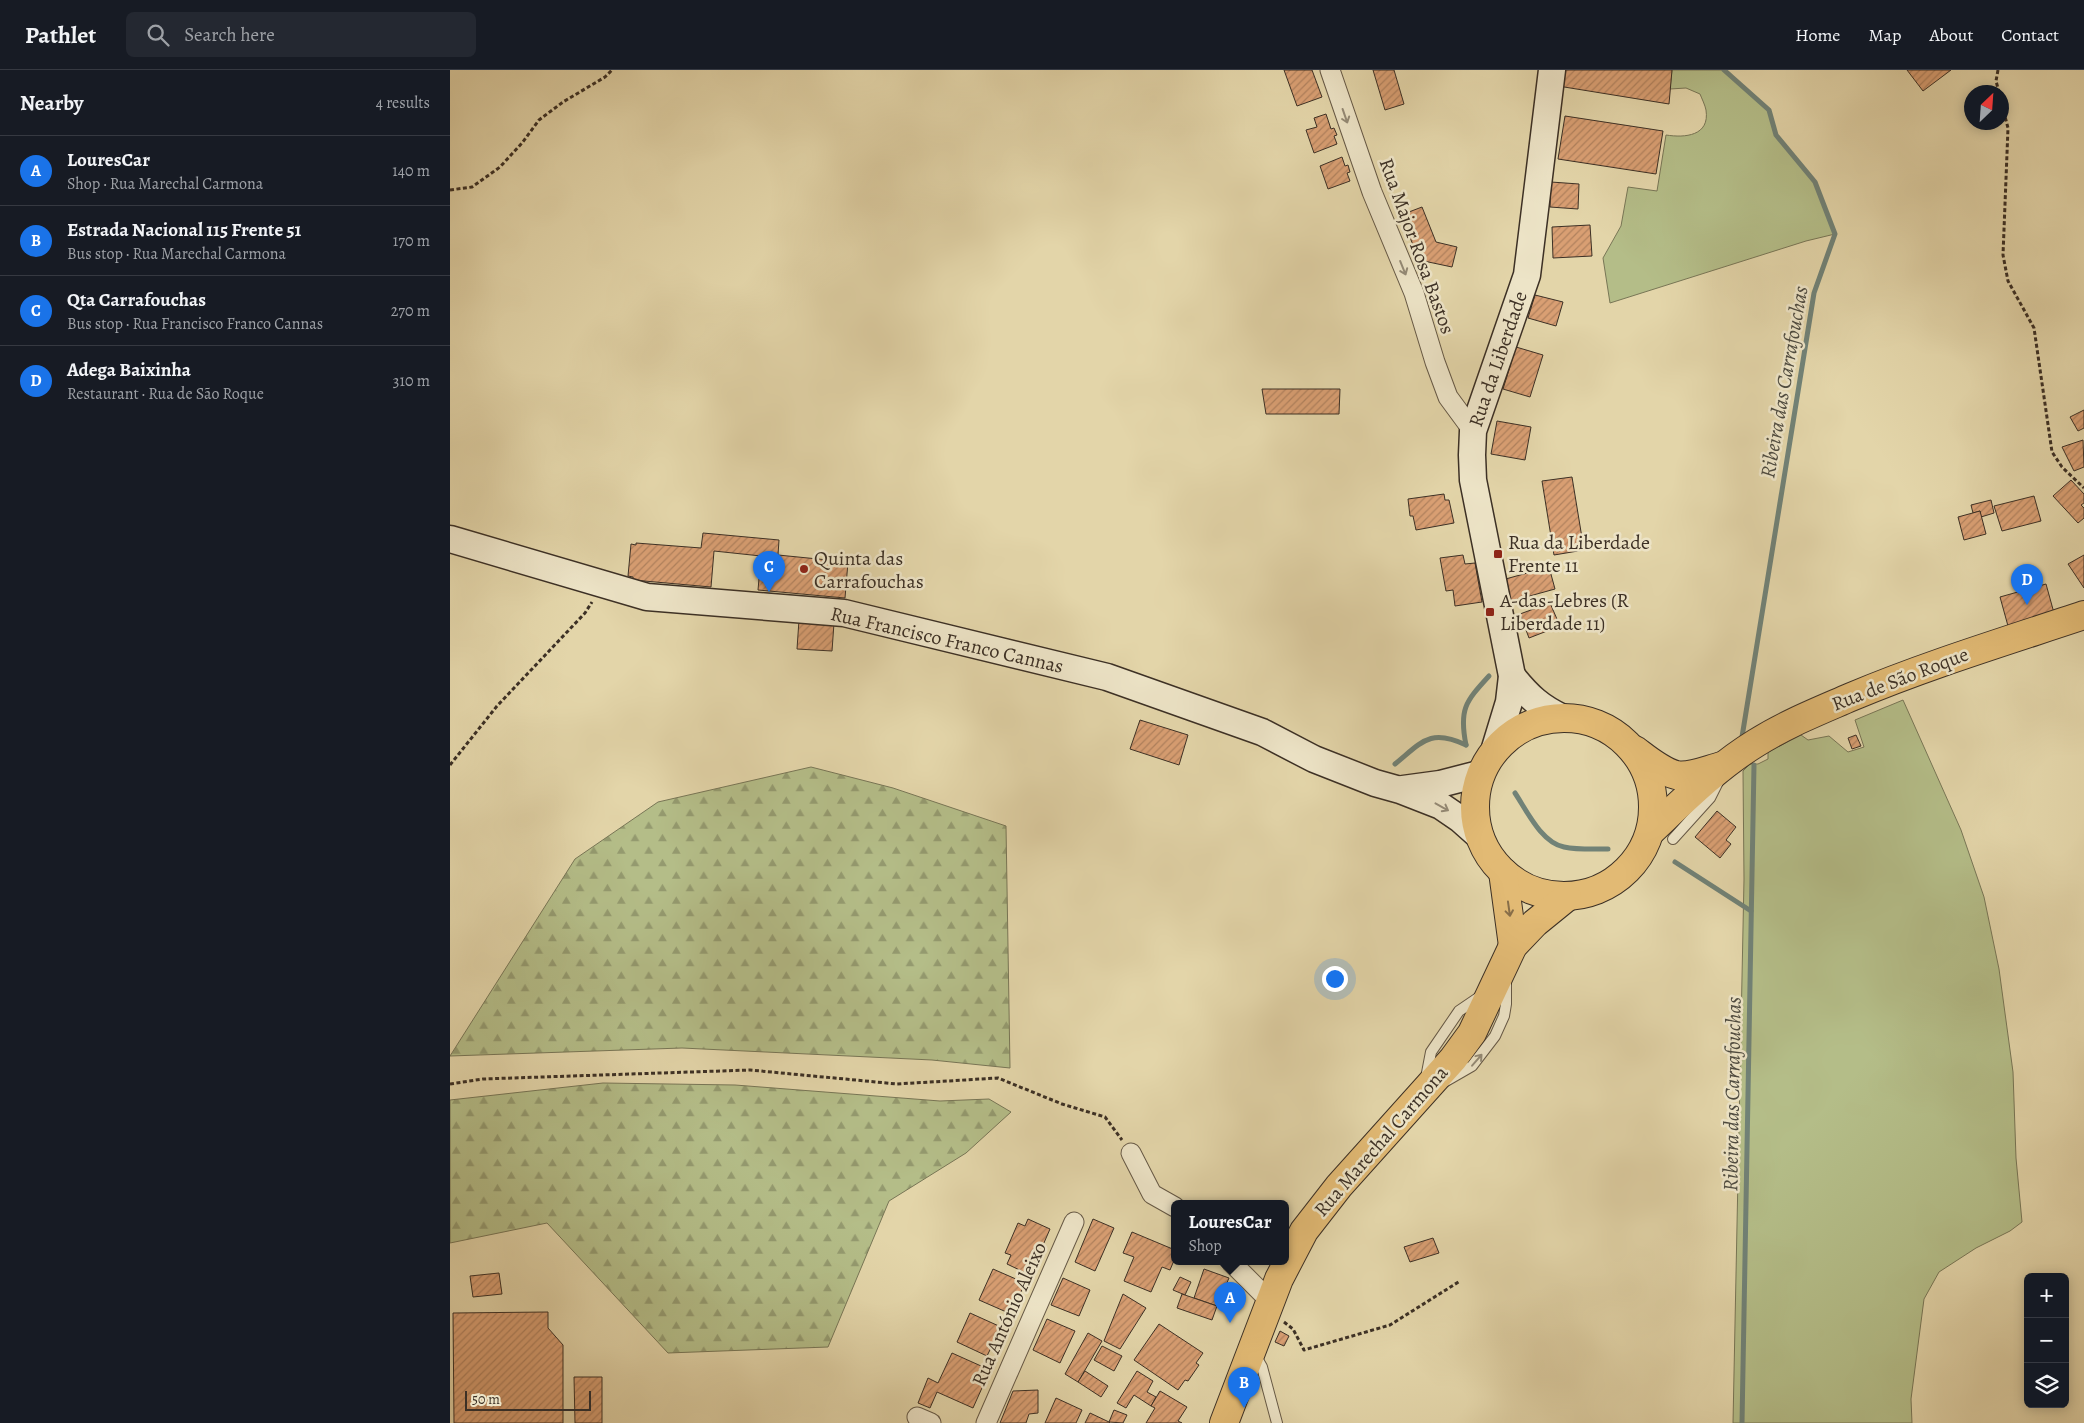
<!DOCTYPE html>
<meta charset="utf-8">
<style>
:root{--surface:#171b24;--page:#242831;--text:#f1f3f6;--muted:#9ea1a6;--line:#363941;--accent:#1a73e8}
body{margin:0;font-family:Alegreya,serif;background:var(--page);color:var(--text)}
.controls{position:absolute;right:15px;bottom:15px;display:grid;overflow:hidden;border-radius:8px;box-shadow:0 2px 12px #0003}
.controls button{width:45px;height:45px;display:grid;place-items:center;padding:0;border:0;border-bottom:1px solid var(--line);background:var(--surface);color:var(--text);font:25px sans-serif}
.compass{position:absolute;left:1514px;top:15px;width:45px;height:45px;border-radius:50%;background:var(--surface);box-shadow:0 2px 12px #0003;rotate:25deg}
.scale{position:absolute;left:15px;bottom:12px;width:126px;box-sizing:border-box;padding-left:5px;border:2px solid #3c3025;border-top:0;font-size:14px;line-height:18px;white-space:nowrap;color:#3c3025;-webkit-text-stroke:4px #ede4c7;paint-order:stroke}
.you{position:absolute;left:884px;top:908px;width:18px;height:18px;margin:-12px;border:4px solid #fff;border-radius:50%;background:#1a73e8;box-shadow:0 0 0 8px #1a73e833}
.badge{display:grid;place-items:center;width:32px;height:32px;border-radius:50%;background:var(--accent);color:#fff;font-size:16px;font-weight:700}
.pin{position:absolute;translate:-50% -41px;filter:drop-shadow(0 1px 2px #0008)}
.pin::after{content:'';position:absolute;top:26px;width:18px;height:15px;background:inherit;clip-path:polygon(0 0,100% 0,50% 100%)}
.popup{position:absolute;left:721px;top:1130px;width:118px;height:65px;box-sizing:border-box;display:grid;place-content:center;border-radius:8px;background:var(--surface);filter:drop-shadow(0 1px 4px #0005);font-size:16px;white-space:nowrap;color:var(--muted)}
.popup b{font-size:19px;color:var(--text)}
.popup::after{content:'';position:absolute;left:50%;top:100%;margin-left:-10px;border:10px solid transparent;border-top-color:var(--surface)}
.list{margin:0;padding:0;list-style:none}
h2{display:flex;justify-content:space-between;align-items:center;height:65px;margin:0;padding:0 20px;font-size:21px}
h2 small{font-size:16px;font-weight:400;color:var(--muted)}
.list li{display:grid;grid-template-columns:32px 1fr auto;gap:15px;align-items:center;box-sizing:border-box;height:70px;padding:0 20px;border-top:1px solid var(--line)}
.list b{display:block;font-size:19px;white-space:nowrap}
.list p{margin:0;font-size:16px;white-space:nowrap;color:var(--muted)}
.list em{font-size:16px;font-style:normal;color:var(--muted)}
.icon{flex:none;width:28px;height:28px;fill:none;stroke:currentColor;stroke-width:2;stroke-linecap:round;stroke-linejoin:round}
.map{position:relative;flex:none;width:1634px;height:1353px;overflow:hidden}
header{display:flex;align-items:center;gap:30px;box-sizing:border-box;height:70px;padding:0 25px;background:var(--surface);border-bottom:1px solid var(--line)}
header strong{font-size:24px}
nav{display:flex;gap:28px;margin-inline-start:auto;font-size:18px}
.search{width:350px;height:45px;background:var(--page);display:flex;align-items:center;gap:12px;box-sizing:border-box;padding:0 18px;border-radius:8px;color:var(--muted);font-size:19px}
main{display:flex}
aside{flex:1;background:var(--surface)}
.map>svg:first-child{display:block}
.grass{fill:#b4bd88;stroke:#787656}
.forest{fill:url(#forest-firs);stroke:#787656}
.lines{fill:none;stroke-linecap:round;stroke-linejoin:round}
.stream{stroke:#718277;stroke-width:5}
.building{fill:url(#building-hatch);stroke:#3c3025}
.lane-casing{stroke:#665946;stroke-width:12}
.street-casing{stroke:#665946;stroke-width:21}
.secondary-casing{stroke:#3c3025;stroke-width:29}
.primary-casing{stroke:#3c3025;stroke-width:30}
.path{stroke:#3c3025;stroke-width:3;stroke-dasharray:4 2.5;stroke-linecap:butt}
.lane{stroke:#ede4c7;stroke-width:10}
.street{stroke:#ede4c7;stroke-width:19}
.secondary{stroke:#ede4c7;stroke-width:26}
.primary{stroke:#e2ba74;stroke-width:28}
.oneway{stroke:#948a76}
.oneway2{stroke:#876e49}
.poi-dot{fill:#8f2418;stroke:#ede4c7;stroke-width:2}
.labels{text-anchor:middle;dominant-baseline:central;stroke-width:5;stroke-linejoin:round;paint-order:stroke}
.street-label{font-size:20px;fill:#3c3025;stroke:#ede4c7}
.poi-label{font-size:20px;fill:#3c3025;stroke:#ede4c7;text-anchor:start}
.water-label{font-size:21px;font-style:italic;fill:#4e4b40;stroke:#ede4c7}
</style>
<header>
<strong>Pathlet</strong>
<div class="search"><svg class="icon" aria-label="search" viewBox="0 0 24 24"><circle cx="10" cy="10" r="6"/><path d="M15 15l6 6"/></svg>Search here</div>
<nav><a>Home</a><a>Map</a><a>About</a><a>Contact</a></nav>
</header>
<main>
<aside>
<h2>Nearby<small>4 results</small></h2>
<ul class="list">
<li><span class="badge">A</span><div><b>LouresCar</b><p>Shop · Rua Marechal Carmona</p></div><em>140 m</em></li>
<li><span class="badge">B</span><div><b>Estrada Nacional 115 Frente 51</b><p>Bus stop · Rua Marechal Carmona</p></div><em>170 m</em></li>
<li><span class="badge">C</span><div><b>Qta Carrafouchas</b><p>Bus stop · Rua Francisco Franco Cannas</p></div><em>270 m</em></li>
<li><span class="badge">D</span><div><b>Adega Baixinha</b><p>Restaurant · Rua de São Roque</p></div><em>310 m</em></li>
</ul>
</aside>
<div class="map">
<svg width="1634" height="1353" viewBox="0 0 1634 1353">
<defs>
<pattern id="forest-firs" width="22" height="20" patternUnits="userSpaceOnUse" patternTransform="scale(1.25)"><rect width="22" height="20" fill="#b4bd88"/><path d="M5 1l3.5 6h-7zM16 11l3.5 6h-7z" fill="#949a6f"/></pattern>
<pattern id="building-hatch" width="6" height="6" patternUnits="userSpaceOnUse" patternTransform="scale(1.25)"><rect width="6" height="6" fill="#d99f73"/><path d="M-1 1l2-2M0 6l6-6M5 7l2-2" fill="none" stroke="#b1825e"/></pattern>
</defs>
<rect width="100%" height="100%" fill="#e3d5a9"/>
<filter id="stains"><feTurbulence type="fractalNoise" baseFrequency=".004" numOctaves="4"/><feColorMatrix values="0 0 0 0 .2 0 0 0 0 .09 0 0 0 0 .02 0 0 0 .5 -.17"/></filter>
<radialGradient id="worn" r=".72"><stop offset=".6" stop-color="#630" stop-opacity="0"/><stop offset="1" stop-color="#630" stop-opacity=".3"/></radialGradient>
<g class="grass">
<path d="M1222,0H1274L1319,40L1326,65L1365,112L1385,164L1356,171L1160,233L1153,188L1171,156L1178,117L1207,121L1216,65C1235,68 1260,66 1256,40C1255,35 1252,29 1250,24L1236,18L1220,19Z"/>
<path d="M1453,630L1511,760L1534,827L1549,899L1563,1002L1566,1088L1572,1152L1560,1161L1526,1178L1489,1202L1474,1229L1461,1329L1462,1353H1283L1294,809L1293,701L1300,694H1308L1318,689V682L1351,665L1358,670L1379,666L1398,682L1414,677L1405,650Z"/>
</g>
<g class="forest">
<path d="M361,697L443,718L556,756L560,998L482,990L232,978L0,986L125,789L208,732Z"/>
<path d="M153,1013L285,1015L490,1031L539,1029L561,1042L516,1083L439,1131L378,1277L218,1283L97,1153L0,1173V1030Z"/>
</g>
<g class="lines">
<g class="stream">
<path d="M1274,0L1319,40L1326,65L1365,112L1385,164L1364,223L1292,667"/>
<path d="M1016,675C1009,640 1015,632 1039,606"/>
<path d="M945,694C972,672 980,658 1016,675"/>
<path d="M1065,723C1077,741 1091,772 1114,777C1128,780 1144,779 1158,779"/>
<path d="M1225,792L1301,841"/>
<path d="M1292,1353L1304,695"/>
</g>
</g>
<g class="building">
<path d="M834,0H862L872,27L847,36Z"/>
<path d="M923,0H944L954,34L935,40Z"/>
<path d="M1111,0H1222L1219,34L1108,16Z"/>
<path d="M1457,0H1501L1473,21Z"/>
<path d="M876,44L881,59L884,58L887,65L884,66L887,74L864,83L856,60L867,57L864,48Z"/>
<path d="M1115,46L1213,61L1206,104L1108,89Z"/>
<path d="M892,87L895,96L898,95L900,102L897,103L900,111L878,119L870,96Z"/>
<path d="M1101,112L1129,114L1128,139L1100,137Z"/>
<path d="M972,137L986,172L1007,177L1002,197L969,190L951,145Z"/>
<path d="M1140,155L1142,186L1103,188L1102,157Z"/>
<path d="M1085,225L1113,232L1106,256L1078,248Z"/>
<path d="M1066,277L1093,285L1080,327L1053,319Z"/>
<path d="M812,319H890L889,344H816Z"/>
<path d="M1634,340V358L1628,361L1620,347Z"/>
<path d="M1047,351L1081,357L1075,390L1041,384Z"/>
<path d="M1633,370L1634,397L1624,401L1612,377Z"/>
<path d="M1122,407L1134,480L1104,485L1092,411Z"/>
<path d="M1621,410L1634,424V433L1631,435L1634,438V448L1628,453L1603,426Z"/>
<path d="M994,424L995,430H999L1004,453L966,460L963,446H960L958,429Z"/>
<path d="M1584,426L1591,451L1552,461L1544,436Z"/>
<path d="M1541,430L1544,443L1531,447L1530,441L1523,443L1521,435Z"/>
<path d="M1530,441L1536,464L1514,470L1508,447Z"/>
<path d="M253,463L329,470L328,485L398,492L395,528L308,520L311,486L264,481L261,517L183,510V507L178,506L181,474L186,475V473L251,478Z"/>
<path d="M1013,485L1015,494L1025,493L1032,532L1005,536L1003,520L996,521L990,488Z"/>
<path d="M1634,485V518L1618,494Z"/>
<path d="M1099,497L1105,519L1058,532L1052,510Z"/>
<path d="M1596,514L1604,543L1558,556L1550,527Z"/>
<path d="M1100,533L1110,556L1079,568L1070,544Z"/>
<path d="M349,550L384,553L382,581L347,579Z"/>
<path d="M690,650L738,665L729,695L680,679Z"/>
<path d="M1406,665L1411,676L1402,679L1398,668Z"/>
<path d="M1267,741L1286,757L1276,770L1281,774L1270,788L1245,767Z"/>
<path d="M578,1149L600,1159L580,1205L557,1194L561,1185L555,1183L568,1153L575,1156Z"/>
<path d="M643,1149L664,1158L645,1201L625,1192Z"/>
<path d="M682,1162L725,1180V1188L720,1200L712,1197L701,1222L674,1211L684,1187L673,1183Z"/>
<path d="M983,1168L989,1183L960,1192L954,1177Z"/>
<path d="M543,1199L575,1213L561,1244L529,1230Z"/>
<path d="M754,1199L779,1208L767,1236L744,1228Z"/>
<path d="M49,1203L52,1224L23,1227L20,1206Z"/>
<path d="M730,1207L741,1212L735,1225L723,1220Z"/>
<path d="M613,1208L640,1220L629,1246L601,1235Z"/>
<path d="M673,1224L696,1238L670,1279L654,1271Z"/>
<path d="M732,1224L767,1236L762,1250L727,1238Z"/>
<path d="M98,1242V1258L113,1275V1353H4L3,1243Z"/>
<path d="M520,1243L551,1257L537,1286L507,1272Z"/>
<path d="M597,1249L625,1261L610,1293L583,1280Z"/>
<path d="M709,1254L753,1283L746,1293L749,1295L738,1311L735,1310L728,1320L684,1290Z"/>
<path d="M830,1261L839,1266L834,1276L825,1272Z"/>
<path d="M638,1263L652,1271L628,1312L615,1304Z"/>
<path d="M652,1276L672,1286L664,1301L644,1290Z"/>
<path d="M502,1283L540,1300L523,1338L487,1322L480,1338L468,1333L478,1308L488,1313Z"/>
<path d="M635,1301L658,1316L651,1327L628,1312Z"/>
<path d="M687,1301L703,1311L697,1322L706,1327L701,1336L684,1325L676,1338L667,1333Z"/>
<path d="M124,1307H152V1353H125Z"/>
<path d="M588,1320V1343L579,1344L576,1353H550L563,1321Z"/>
<path d="M710,1321L737,1337L728,1351L732,1353H696L705,1338L701,1336Z"/>
<path d="M606,1328L632,1340L626,1353H595Z"/>
<path d="M664,1340L677,1345L673,1353L659,1352Z"/>
<path d="M640,1343L659,1352L660,1353H635Z"/>
</g>
<g class="lines">
<defs>
<g id="lane">
<path d="M1223,769L1260,728L1268,712"/>
<path d="M976,1008L981,982L1009,941L1031,926"/>
<path d="M996,1011L1022,996L1045,966L1054,946L1056,934V911"/>
<path d="M804,1283L812,1297L827,1353"/>
</g>
<g id="street">
<path d="M880,0L922,122L964,223L985,292L998,327L1023,361"/>
<path d="M681,1083L702,1124L725,1137"/>
<path d="M781,1192L821,1232"/>
<path d="M467,1347L481,1353"/>
<path d="M536,1353L624,1152"/>
</g>
<g id="secondary">
<path d="M0,469L197,527L394,543L657,607L812,662L864,689L925,713L950,720L991,736L1010,749L1028,765"/>
<path d="M1062,606C1079,627 1090,637 1113,648"/>
<path d="M1045,678L1059,632L1062,606L1023,410L1022,385L1023,361L1077,205L1102,0"/>
<path d="M953,719L990,714L1029,704"/>
</g>
<g id="primary">
<circle cx="1114" cy="737" r="89"/>
<path d="M1185,680C1197,689 1211,701 1226,705C1239,708 1259,699 1272,696"/>
<path d="M1201,761C1234,730 1267,697 1306,673C1336,654 1369,641 1401,627C1477,595 1556,571 1634,545"/>
<path d="M1053,802L1063,876"/>
<path d="M774,1353L829,1209L854,1161L889,1116L1003,989L1022,963L1063,876L1085,853L1117,827"/>
</g>
</defs>
<use href="#lane" class="lane-casing"/>
<use href="#street" class="street-casing"/>
<use href="#secondary" class="secondary-casing"/>
<use href="#primary" class="primary-casing"/>
<g class="path">
<path d="M1548,0L1546,11L1549,22"/>
<path d="M1552,35L1558,58L1553,185L1558,211L1584,258L1602,382L1612,397L1634,418"/>
<path d="M0,120L22,117L50,97L72,73L89,50L113,32L155,7L162,0"/>
<path d="M0,695L47,636L135,543L142,532"/>
<path d="M0,1014L33,1009L300,1000L447,1014L548,1008L612,1034L655,1047L672,1070"/>
<path d="M834,1252L843,1259L854,1280L940,1255L1010,1211"/>
</g>
<use href="#lane" class="lane"/>
<use href="#street" class="street"/>
<use href="#secondary" class="secondary"/>
<use href="#primary" class="primary"/>
</g>
<defs><path id="oneway-shaft" d="M-6 0H5M1.5-3L5.5 0L1.5 3" fill="none" stroke-width="1.6" stroke-linecap="round" stroke-linejoin="round" transform="scale(1.25)"/></defs>
<g class="oneway">
<use href="#oneway-shaft" transform="translate(895 46) rotate(71)"/>
<use href="#oneway-shaft" transform="translate(953 198) rotate(68)"/>
<use href="#oneway-shaft" transform="translate(992 737) rotate(29)"/>
<use href="#oneway-shaft" transform="translate(1027 990) rotate(-49)"/>
</g>
<use class="oneway2" href="#oneway-shaft" transform="translate(1059 839) rotate(82)"/>
<g class="poi-dot">
<rect x="1043" y="479" width="10" height="10" rx="2.5"/>
<circle cx="354" cy="499" r="5"/>
<rect x="1035" y="537" width="10" height="10" rx="2.5"/>
</g>
<g class="labels">
<g class="street-label">
<text transform="translate(967 176) rotate(70)">Rua Major Rosa Bastos</text>
<text transform="translate(1048 289) rotate(-71)">Rua da Liberdade</text>
<text transform="translate(497 570) rotate(13)">Rua Francisco Franco Cannas</text>
<text transform="translate(1450 609) rotate(-21)">Rua de São Roque</text>
<text transform="translate(931 1071) rotate(-49)">Rua Marechal Carmona</text>
<text transform="translate(559 1244) rotate(-66)">Rua António Aleixo</text>
</g>
<g class="poi-label">
<text x="1058" y="472">Rua da Liberdade<tspan x="1058" dy="23">Frente 11</tspan></text>
<text x="364" y="488">Quinta das<tspan x="364" dy="23">Carrafouchas</tspan></text>
<text x="1050" y="530">A-das-Lebres (R<tspan x="1050" dy="23">Liberdade 11)</tspan></text>
</g>
<g class="water-label">
<text transform="translate(1334 312) rotate(-80)">Ribeira das Carrafouchas</text>
<text transform="translate(1282 1024) rotate(-89)">Ribeira das Carrafouchas</text>
</g>
</g>
<rect width="100%" height="100%" filter="url(#stains)"/>
<rect width="100%" height="100%" fill="url(#worn)"/>
</svg>
<div class="controls">
<button>+</button>
<button>−</button>
<button><svg class="icon" aria-label="layers" viewBox="0 0 24 24"><path d="M12 4l9 5-9 5-9-5zM3 14l9 5 9-5"/></svg></button>
</div>
<svg class="compass" viewBox="-18 -18 36 36"><path d="M0-13l5 13h-10z" fill="#e53935"/><path d="M0 13l5-13h-10z" fill="#9ea1a6"/></svg>
<div class="scale">50 m</div>
<div class="you"></div>
<div class="pin badge" style="left:780px;top:1253px">A</div>
<div class="popup"><b>LouresCar</b>Shop</div>
<div class="pin badge" style="left:794px;top:1338px">B</div>
<div class="pin badge" style="left:319px;top:522px">C</div>
<div class="pin badge" style="left:1577px;top:535px">D</div>
</div>
</main>
